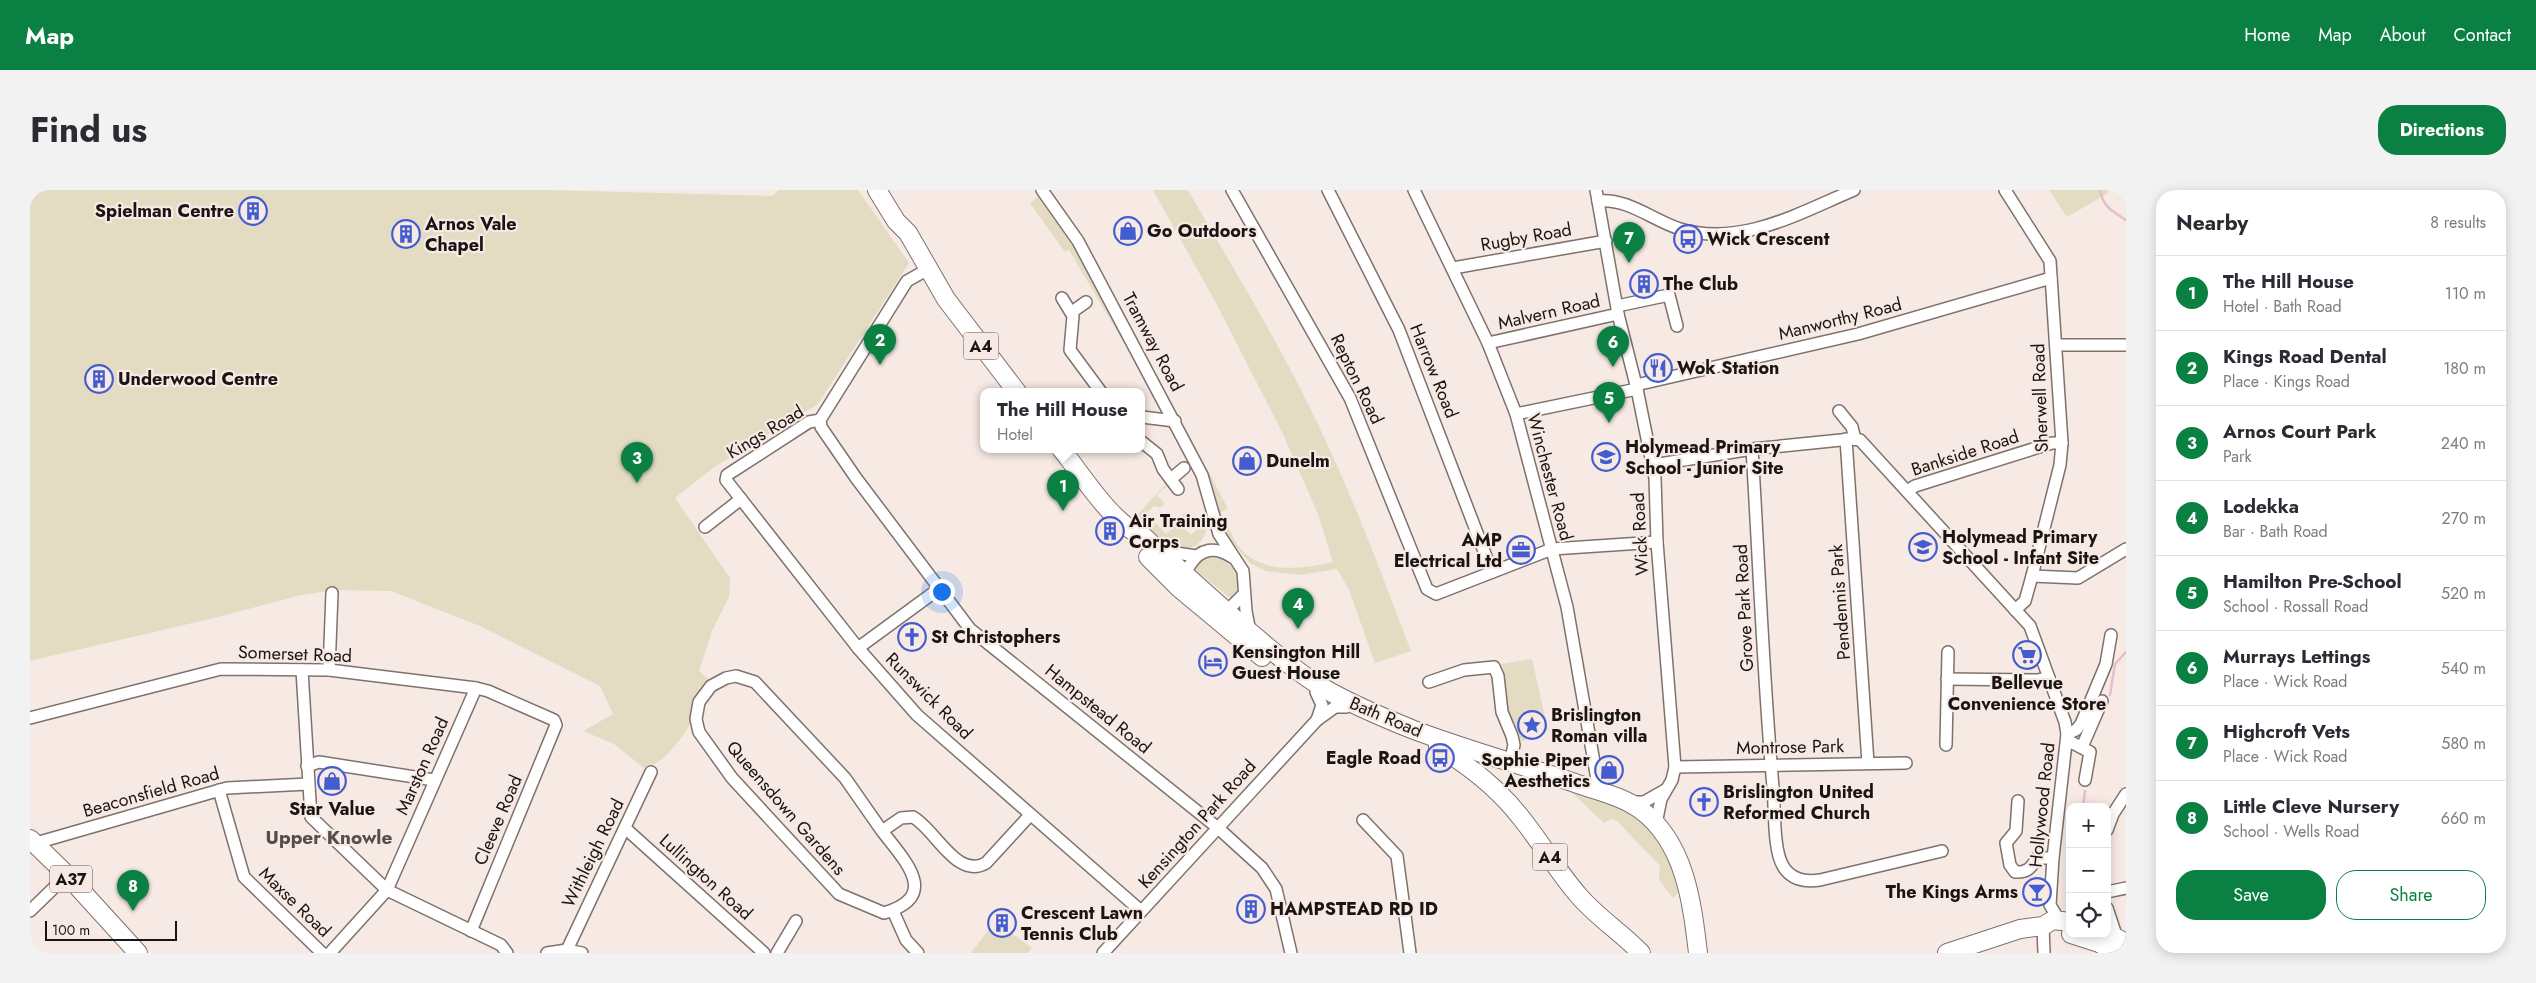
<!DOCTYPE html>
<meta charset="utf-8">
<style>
:root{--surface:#fff;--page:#f2f2f3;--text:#2b2b33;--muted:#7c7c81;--line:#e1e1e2;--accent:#0b8043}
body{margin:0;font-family:Jost,sans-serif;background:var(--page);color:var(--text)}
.controls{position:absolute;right:15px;bottom:15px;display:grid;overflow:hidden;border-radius:10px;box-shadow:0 2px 12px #0003}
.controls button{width:45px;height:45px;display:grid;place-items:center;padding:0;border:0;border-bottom:1px solid var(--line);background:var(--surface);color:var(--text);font:25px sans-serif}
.scale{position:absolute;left:15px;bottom:12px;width:132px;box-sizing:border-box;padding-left:5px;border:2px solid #1a1513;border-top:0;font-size:14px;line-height:18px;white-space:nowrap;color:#1a1513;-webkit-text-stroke:4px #f7e9e4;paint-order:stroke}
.you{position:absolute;left:911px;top:401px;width:18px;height:18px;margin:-12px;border:4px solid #fff;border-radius:50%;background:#1a73e8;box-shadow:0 0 0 8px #1a73e833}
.badge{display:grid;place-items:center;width:32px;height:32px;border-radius:50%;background:var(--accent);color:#fff;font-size:16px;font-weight:700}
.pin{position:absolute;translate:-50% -41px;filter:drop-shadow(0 1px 2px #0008)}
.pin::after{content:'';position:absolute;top:26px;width:18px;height:15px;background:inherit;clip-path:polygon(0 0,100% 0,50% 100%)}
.popup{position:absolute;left:950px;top:198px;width:165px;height:65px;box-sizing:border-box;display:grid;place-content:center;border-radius:10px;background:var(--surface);filter:drop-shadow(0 1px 4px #0005);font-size:16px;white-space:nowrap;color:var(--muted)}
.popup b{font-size:19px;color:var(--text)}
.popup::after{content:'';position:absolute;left:50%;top:100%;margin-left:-10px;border:10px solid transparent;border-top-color:var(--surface)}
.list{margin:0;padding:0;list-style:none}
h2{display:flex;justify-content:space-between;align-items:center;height:65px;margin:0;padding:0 20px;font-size:21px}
h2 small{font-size:16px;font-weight:400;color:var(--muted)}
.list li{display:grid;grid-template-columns:32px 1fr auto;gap:15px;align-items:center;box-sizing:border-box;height:75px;padding:0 20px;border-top:1px solid var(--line)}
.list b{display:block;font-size:19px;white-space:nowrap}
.list p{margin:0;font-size:16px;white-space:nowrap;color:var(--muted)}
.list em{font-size:16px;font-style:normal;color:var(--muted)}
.actions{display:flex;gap:10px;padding:15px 20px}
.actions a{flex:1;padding:11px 0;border:1px solid var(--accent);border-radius:20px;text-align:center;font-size:18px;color:var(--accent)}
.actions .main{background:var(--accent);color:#fff}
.icon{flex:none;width:28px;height:28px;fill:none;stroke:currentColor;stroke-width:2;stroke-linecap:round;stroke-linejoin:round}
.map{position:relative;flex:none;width:2096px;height:763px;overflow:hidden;border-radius:20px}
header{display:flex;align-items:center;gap:30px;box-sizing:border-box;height:70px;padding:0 25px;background:var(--accent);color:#fff}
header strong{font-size:24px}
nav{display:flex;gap:28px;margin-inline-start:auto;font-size:18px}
.intro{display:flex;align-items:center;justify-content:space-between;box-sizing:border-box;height:120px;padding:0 30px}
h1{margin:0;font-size:35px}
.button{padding:12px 22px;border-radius:20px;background:var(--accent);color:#fff;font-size:18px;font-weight:700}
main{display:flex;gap:30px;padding:0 30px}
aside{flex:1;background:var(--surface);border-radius:20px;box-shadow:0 2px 12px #0003}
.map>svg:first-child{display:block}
.green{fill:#e3dcc3}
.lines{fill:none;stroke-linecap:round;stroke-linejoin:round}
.stream{stroke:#e5bdcf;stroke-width:2.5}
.minor-casing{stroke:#7e726d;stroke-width:14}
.highway-casing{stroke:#7e726d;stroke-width:20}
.minor{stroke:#fff;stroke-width:11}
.highway{stroke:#fff;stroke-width:18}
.labels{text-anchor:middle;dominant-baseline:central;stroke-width:4.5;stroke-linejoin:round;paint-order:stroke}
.shield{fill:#f7e9e4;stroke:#5c5552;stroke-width:1}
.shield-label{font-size:16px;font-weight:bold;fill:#1a1513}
.poi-label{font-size:18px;font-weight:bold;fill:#1a1513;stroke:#f7e9e4;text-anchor:start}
.street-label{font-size:18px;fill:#1a1513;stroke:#f7e9e4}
.neighbourhood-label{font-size:19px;font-weight:bold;fill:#584d49;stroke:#f7e9e4}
</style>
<header>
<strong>Map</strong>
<nav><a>Home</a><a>Map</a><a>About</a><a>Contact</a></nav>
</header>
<div class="intro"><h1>Find us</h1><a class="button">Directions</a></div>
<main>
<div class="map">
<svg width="2096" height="763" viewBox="0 0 2096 763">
<rect width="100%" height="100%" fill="#f7e9e4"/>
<g class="green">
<path d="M0,0H516L743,6L748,0H828L879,73L788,214L683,278L645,308L700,388L699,407L682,441L669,481L683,493C670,518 643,573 614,578L584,554L553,541L583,524L570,496L450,436L361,401L306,400L271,405L188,427L0,471Z"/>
<path d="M1123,0H1158C1198,70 1241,139 1277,212C1318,293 1349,377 1381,461L1345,473L1319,400L1307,379L1269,385L1236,381L1220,373L1195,344L1178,280L1198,319L1191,322C1197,333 1202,347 1209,357C1231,385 1274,379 1303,372L1288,324L1252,242L1186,113Z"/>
<path d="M2019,0H2078V3L2037,27Z"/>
<path d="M1008,6L1043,56L1118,194L1039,60L1035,62L1000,13Z"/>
<path d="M1137,293L1138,295L1127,305L1135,314L1130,318L1124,316L1113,326L1123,336L1126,333L1136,344L1147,334L1144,331L1156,322L1158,324L1152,329L1154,332L1151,335L1161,345L1172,335L1176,341C1167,367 1145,358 1128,347C1124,345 1118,342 1115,338C1112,334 1111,330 1107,325Z"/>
<path d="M1181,367C1204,368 1216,390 1203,410L1162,378L1167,372Z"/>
<path d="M1502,469L1518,540L1511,542L1508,538L1502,540L1495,551H1491L1478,519L1471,474Z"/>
<path d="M1536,597L1576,608L1612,632L1626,645L1639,664L1650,700L1643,708L1629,690L1630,676L1587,631L1581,629L1574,633Z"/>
<path d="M965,731L1002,758L998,763H941Z"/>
</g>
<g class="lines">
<g class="stream">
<path d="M2070,0C2073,17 2082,21 2096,30"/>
<path d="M2080,505L2085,474L2096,462"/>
<path d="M2053,617L2055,601"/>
</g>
<defs>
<g id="minor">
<path d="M1012,0L1048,51L1172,285L1189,344L1213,381L1216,421L1220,442"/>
<path d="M1202,0L1320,208L1397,399L1406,404L1522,359L1627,352"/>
<path d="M1298,0L1369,140L1462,382"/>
<path d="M1384,0L1458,153L1486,224L1537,417L1569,601"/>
<path d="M1566,0L1588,124L1607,199L1625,288L1627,352L1645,577L1642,590L1631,609L1626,634"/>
<path d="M1975,0L2020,71L2032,253L2030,275L2002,386L1995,411L1985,420"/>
<path d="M1568,11C1598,8 1622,30 1650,39C1711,57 1769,23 1824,0"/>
<path d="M1423,78L1576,51"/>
<path d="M893,82L877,91L790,230L779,232L697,285L696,290L828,458L887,525L1111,721"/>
<path d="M1032,108L1043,126L1040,160L1071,202"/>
<path d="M1587,116L1639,105L1647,136"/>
<path d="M1042,122L1056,112"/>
<path d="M1458,153L1588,124"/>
<path d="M2026,155H2096"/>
<path d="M1606,195L1828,144L2021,88"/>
<path d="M1809,221L1822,237L1825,249"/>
<path d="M1486,224L1607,199"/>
<path d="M1112,227L1145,231"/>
<path d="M790,230L791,237L826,288L940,439L1188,638L1232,678L1246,699L1261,763"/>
<path d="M1816,249L1838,573"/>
<path d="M1112,252L1127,264L1133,279L1148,299"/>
<path d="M1722,259C1729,372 1733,485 1743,597C1745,618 1743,660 1753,676C1761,690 1776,692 1790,690L1912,661"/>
<path d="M1623,275L1722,259L1821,249L1830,250L2000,436L2035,532L2037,544L2023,668L2020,715L2029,730"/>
<path d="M1141,289L1154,278"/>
<path d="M1877,301L1885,296L2022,253H2032"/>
<path d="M675,337L711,309"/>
<path d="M1133,361L1166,366"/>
<path d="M2002,386L2048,388L2096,359"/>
<path d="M1154,389C1153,384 1157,380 1160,375C1170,358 1186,356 1202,367"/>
<path d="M1192,426L1214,404"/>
<path d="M828,458L910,398"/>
<path d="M272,480L281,627L357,700L471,755L477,763"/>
<path d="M299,480L302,403"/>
<path d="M1917,489L2008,490L2019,488"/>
<path d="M1399,492L1434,480L1464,477L1468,486L1472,522L1482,546L1484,555L1480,572"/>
<path d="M1286,502L1292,515L1287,530"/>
<path d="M0,528L191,479L299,480L446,498L458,501L524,530L526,535L441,741"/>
<path d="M2037,544L2046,540L2051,534L2076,474L2081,445"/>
<path d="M2037,550L2060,562L2055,590"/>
<path d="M1916,555L1918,462"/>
<path d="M2052,557L2072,511"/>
<path d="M277,576L289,572L404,590"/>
<path d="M1645,577L1876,573"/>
<path d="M189,600L214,687L292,763"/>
<path d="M1988,611L1986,641L1976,653L1980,675L1985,682C1997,683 2001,678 2007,668H2023"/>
<path d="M1600,612H1614L1635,600"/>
<path d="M1333,630L1367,666L1380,763"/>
<path d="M595,638L734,763"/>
<path d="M2077,640L2083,624L2096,604"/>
<path d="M852,641C875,671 911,706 854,723L809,704L702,588L669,542L666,529L669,512L681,496L696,488L706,486L725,492L815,588L852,641L871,628L883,627C906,640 927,690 956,673L1000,625"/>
<path d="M6,653L197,598L278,594"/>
<path d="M2077,702L2096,698"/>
<path d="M2077,718L2087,748"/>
<path d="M0,721L37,685"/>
<path d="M863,721L876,750L888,763"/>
<path d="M2013,736L2014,763"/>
<path d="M537,760L621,582"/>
<path d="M300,763L357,700L446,498"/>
<path d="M517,763L537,760L552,763"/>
<path d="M747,763L766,731"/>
<path d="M1073,763L1287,530L1305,517H1316"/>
</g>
<g id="highway">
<path d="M847,0L866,31L878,43L916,109L987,202"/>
<path d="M1032,260C1053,286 1082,334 1113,346C1146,377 1180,407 1214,437C1240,459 1266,482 1295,499C1323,515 1354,528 1384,540C1437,560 1492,575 1545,593C1567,601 1592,606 1611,620C1655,653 1662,712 1668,763"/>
<path d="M1118,367L1148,397L1232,467"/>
<path d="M1408,557C1440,576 1469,599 1492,629C1512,654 1528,682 1549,706C1568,728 1592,743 1611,763"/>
<path d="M0,649L37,685L108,763"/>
<path d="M2077,743L2096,753"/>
<path d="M2041,744L2069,753L2087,763"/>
<path d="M1917,763L1990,739L2013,736L2023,730L2040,732"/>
</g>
</defs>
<use href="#minor" class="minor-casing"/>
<use href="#highway" class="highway-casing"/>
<use href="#minor" class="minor"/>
<use href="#highway" class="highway"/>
</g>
<defs>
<symbol id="building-ring" viewBox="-11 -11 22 22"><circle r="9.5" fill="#f7e9e4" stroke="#435ccf" stroke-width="1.5"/><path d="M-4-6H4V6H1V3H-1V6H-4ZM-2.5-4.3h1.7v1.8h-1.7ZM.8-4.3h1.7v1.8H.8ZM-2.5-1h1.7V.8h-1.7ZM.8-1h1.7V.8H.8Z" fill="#435ccf"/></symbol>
<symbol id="shop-ring" viewBox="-11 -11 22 22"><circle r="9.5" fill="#f7e9e4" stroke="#435ccf" stroke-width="1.5"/><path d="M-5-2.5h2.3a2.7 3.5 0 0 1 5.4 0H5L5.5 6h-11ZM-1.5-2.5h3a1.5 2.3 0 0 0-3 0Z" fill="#435ccf"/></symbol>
<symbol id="bus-ring" viewBox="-11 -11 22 22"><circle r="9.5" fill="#f7e9e4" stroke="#435ccf" stroke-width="1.5"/><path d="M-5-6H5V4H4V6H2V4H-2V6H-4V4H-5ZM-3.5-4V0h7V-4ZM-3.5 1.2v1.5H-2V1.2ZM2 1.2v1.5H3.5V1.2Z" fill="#435ccf"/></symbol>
<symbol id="restaurant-ring" viewBox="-11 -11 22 22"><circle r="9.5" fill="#f7e9e4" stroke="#435ccf" stroke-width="1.5"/><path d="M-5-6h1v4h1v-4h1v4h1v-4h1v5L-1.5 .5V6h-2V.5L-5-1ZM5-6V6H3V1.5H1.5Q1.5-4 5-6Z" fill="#435ccf"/></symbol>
<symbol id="school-ring" viewBox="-11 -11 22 22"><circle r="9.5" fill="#f7e9e4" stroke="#435ccf" stroke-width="1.5"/><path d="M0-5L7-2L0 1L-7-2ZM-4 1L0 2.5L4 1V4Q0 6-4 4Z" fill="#435ccf"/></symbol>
<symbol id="office-ring" viewBox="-11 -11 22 22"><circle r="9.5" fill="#f7e9e4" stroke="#435ccf" stroke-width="1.5"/><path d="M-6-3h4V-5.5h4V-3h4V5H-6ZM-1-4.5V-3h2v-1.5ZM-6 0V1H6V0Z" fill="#435ccf"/></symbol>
<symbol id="church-ring" viewBox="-11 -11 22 22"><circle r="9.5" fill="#f7e9e4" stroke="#435ccf" stroke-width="1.5"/><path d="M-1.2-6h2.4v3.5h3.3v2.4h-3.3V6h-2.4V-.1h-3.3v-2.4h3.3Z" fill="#435ccf"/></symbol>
<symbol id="supermarket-ring" viewBox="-11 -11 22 22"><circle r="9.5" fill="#f7e9e4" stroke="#435ccf" stroke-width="1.5"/><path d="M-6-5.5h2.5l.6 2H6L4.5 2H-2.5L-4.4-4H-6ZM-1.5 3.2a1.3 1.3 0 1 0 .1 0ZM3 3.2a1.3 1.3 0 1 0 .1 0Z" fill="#435ccf"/></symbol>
<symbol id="hotel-ring" viewBox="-11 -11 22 22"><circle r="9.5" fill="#f7e9e4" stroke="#435ccf" stroke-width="1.5"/><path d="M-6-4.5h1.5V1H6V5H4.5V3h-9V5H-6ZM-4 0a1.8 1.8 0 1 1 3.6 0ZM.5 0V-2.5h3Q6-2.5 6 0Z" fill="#435ccf"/></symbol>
<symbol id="sight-ring" viewBox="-11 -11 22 22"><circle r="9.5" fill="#f7e9e4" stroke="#435ccf" stroke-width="1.5"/><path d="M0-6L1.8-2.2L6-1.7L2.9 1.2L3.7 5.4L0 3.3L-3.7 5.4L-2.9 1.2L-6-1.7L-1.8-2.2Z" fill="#435ccf"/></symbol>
<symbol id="bar-ring" viewBox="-11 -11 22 22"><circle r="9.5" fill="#f7e9e4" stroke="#435ccf" stroke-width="1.5"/><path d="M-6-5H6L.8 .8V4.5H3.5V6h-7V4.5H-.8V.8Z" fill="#435ccf"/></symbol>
</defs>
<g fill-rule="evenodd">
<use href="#building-ring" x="207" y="5" width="32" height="32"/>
<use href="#shop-ring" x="1082" y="25" width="32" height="32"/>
<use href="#building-ring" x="360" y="28" width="32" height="32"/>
<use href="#bus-ring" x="1642" y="33" width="32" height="32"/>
<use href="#building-ring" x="1598" y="78" width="32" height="32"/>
<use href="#restaurant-ring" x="1612" y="162" width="32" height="32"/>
<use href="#building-ring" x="53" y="173" width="32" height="32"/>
<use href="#school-ring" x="1560" y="251" width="32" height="32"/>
<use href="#shop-ring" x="1201" y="255" width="32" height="32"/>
<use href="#building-ring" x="1064" y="325" width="32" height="32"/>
<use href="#school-ring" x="1877" y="341" width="32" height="32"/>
<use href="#office-ring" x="1475" y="344" width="32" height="32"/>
<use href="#church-ring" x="866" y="431" width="32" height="32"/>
<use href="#supermarket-ring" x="1981" y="449" width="32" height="32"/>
<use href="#hotel-ring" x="1167" y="456" width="32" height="32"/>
<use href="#sight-ring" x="1486" y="519" width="32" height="32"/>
<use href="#bus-ring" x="1394" y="552" width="32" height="32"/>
<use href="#shop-ring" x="1563" y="564" width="32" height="32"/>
<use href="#shop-ring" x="286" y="575" width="32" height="32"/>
<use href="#church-ring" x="1658" y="596" width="32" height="32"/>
<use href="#bar-ring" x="1991" y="686" width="32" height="32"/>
<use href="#building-ring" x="1205" y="703" width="32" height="32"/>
<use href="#building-ring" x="956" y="717" width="32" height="32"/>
</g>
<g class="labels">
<g class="shield">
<rect x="933.5" y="142.5" width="35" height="27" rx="4"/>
<rect x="1502.5" y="653.5" width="35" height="27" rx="4"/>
<rect x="20" y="675.5" width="42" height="27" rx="4"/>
</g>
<g class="shield-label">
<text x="951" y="156">A4</text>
<text x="1520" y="667">A4</text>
<text x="41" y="689">A37</text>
</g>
<g class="poi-label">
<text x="204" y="21" text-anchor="end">Spielman Centre</text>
<text x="395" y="34">Arnos Vale<tspan x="395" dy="21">Chapel</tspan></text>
<text x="1117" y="41">Go Outdoors</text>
<text x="1677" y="49">Wick Crescent</text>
<text x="1633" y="94">The Club</text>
<text x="1647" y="178">Wok Station</text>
<text x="88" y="189">Underwood Centre</text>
<text x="1595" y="257">Holymead Primary<tspan x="1595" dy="21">School - Junior Site</tspan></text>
<text x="1236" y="271">Dunelm</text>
<text x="1099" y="331">Air Training<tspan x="1099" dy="21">Corps</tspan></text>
<text x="1912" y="347">Holymead Primary<tspan x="1912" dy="21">School - Infant Site</tspan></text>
<text x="1472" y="350" text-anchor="end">AMP<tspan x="1472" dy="21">Electrical Ltd</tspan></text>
<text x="901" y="447">St Christophers</text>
<text x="1202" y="462">Kensington Hill<tspan x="1202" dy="21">Guest House</tspan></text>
<text x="1997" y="493" text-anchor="middle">Bellevue<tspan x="1997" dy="21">Convenience Store</tspan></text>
<text x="1521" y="525">Brislington<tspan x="1521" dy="21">Roman villa</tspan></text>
<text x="1391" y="568" text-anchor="end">Eagle Road</text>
<text x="1560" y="570" text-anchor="end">Sophie Piper<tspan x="1560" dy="21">Aesthetics</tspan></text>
<text x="1693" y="602">Brislington United<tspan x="1693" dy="21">Reformed Church</tspan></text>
<text x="302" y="619" text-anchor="middle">Star Value</text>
<text x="1988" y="702" text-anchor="end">The Kings Arms</text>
<text x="1240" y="719">HAMPSTEAD RD ID</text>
<text x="991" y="723">Crescent Lawn<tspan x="991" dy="21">Tennis Club</tspan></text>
</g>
<g class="street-label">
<text transform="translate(1496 47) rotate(-10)">Rugby Road</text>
<text transform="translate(1519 122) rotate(-13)">Malvern Road</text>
<text transform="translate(1810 129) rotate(-14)">Manworthy Road</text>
<text transform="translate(1123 152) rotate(62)">Tramway Road</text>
<text transform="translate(1404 181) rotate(68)">Harrow Road</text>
<text transform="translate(1327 189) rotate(64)">Repton Road</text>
<text transform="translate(2010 208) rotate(-92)">Sherwell Road</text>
<text transform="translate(735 242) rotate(-31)">Kings Road</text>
<text transform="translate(1935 263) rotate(-18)">Bankside Road</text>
<text transform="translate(1520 287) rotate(75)">Winchester Road</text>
<text transform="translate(1610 344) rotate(-93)">Wick Road</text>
<text transform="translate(1810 412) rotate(-94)">Pendennis Park</text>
<text transform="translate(1714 418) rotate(-93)">Grove Park Road</text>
<text transform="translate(265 464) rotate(2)">Somerset Road</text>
<text transform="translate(899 506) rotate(45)">Runswick Road</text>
<text transform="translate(1068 519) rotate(39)">Hampstead Road</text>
<text transform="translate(1356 527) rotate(23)">Bath Road</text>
<text transform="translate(1760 557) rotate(-1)">Montrose Park</text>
<text transform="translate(392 576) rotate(-66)">Marston Road</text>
<text transform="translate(121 602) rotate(-16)">Beaconsfield Road</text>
<text transform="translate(2012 615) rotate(-84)">Hollywood Road</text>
<text transform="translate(756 618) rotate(49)">Queensdown Gardens</text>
<text transform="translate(468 630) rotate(-67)">Cleeve Road</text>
<text transform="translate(1167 634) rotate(-48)">Kensington Park Road</text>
<text transform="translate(563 663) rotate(-64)">Withleigh Road</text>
<text transform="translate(676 687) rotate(42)">Lullington Road</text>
<text transform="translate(265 712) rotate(44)">Maxse Road</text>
</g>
<g class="neighbourhood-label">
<text x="299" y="647">Upper Knowle</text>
</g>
</g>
</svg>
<div class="controls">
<button>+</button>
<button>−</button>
<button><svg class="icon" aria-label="locate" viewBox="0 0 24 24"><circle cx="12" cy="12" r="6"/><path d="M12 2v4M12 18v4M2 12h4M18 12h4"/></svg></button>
</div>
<div class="scale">100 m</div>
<div class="you"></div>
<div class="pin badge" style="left:1033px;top:321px">1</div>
<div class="popup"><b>The Hill House</b>Hotel</div>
<div class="pin badge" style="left:850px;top:175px">2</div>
<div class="pin badge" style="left:607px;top:293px">3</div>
<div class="pin badge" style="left:1268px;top:439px">4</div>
<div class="pin badge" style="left:1579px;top:233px">5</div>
<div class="pin badge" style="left:1583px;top:177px">6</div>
<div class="pin badge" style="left:1599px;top:73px">7</div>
<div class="pin badge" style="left:103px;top:721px">8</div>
</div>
<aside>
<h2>Nearby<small>8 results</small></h2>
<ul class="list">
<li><span class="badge">1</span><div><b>The Hill House</b><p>Hotel · Bath Road</p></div><em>110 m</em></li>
<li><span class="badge">2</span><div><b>Kings Road Dental</b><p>Place · Kings Road</p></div><em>180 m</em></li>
<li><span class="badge">3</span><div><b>Arnos Court Park</b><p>Park</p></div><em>240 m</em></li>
<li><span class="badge">4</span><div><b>Lodekka</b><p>Bar · Bath Road</p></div><em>270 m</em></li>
<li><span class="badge">5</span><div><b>Hamilton Pre-School</b><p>School · Rossall Road</p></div><em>520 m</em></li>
<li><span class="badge">6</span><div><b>Murrays Lettings</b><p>Place · Wick Road</p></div><em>540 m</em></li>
<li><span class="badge">7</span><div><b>Highcroft Vets</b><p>Place · Wick Road</p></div><em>580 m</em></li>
<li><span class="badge">8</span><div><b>Little Cleve Nursery</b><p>School · Wells Road</p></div><em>660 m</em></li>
</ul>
<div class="actions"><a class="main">Save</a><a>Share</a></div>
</aside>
</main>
